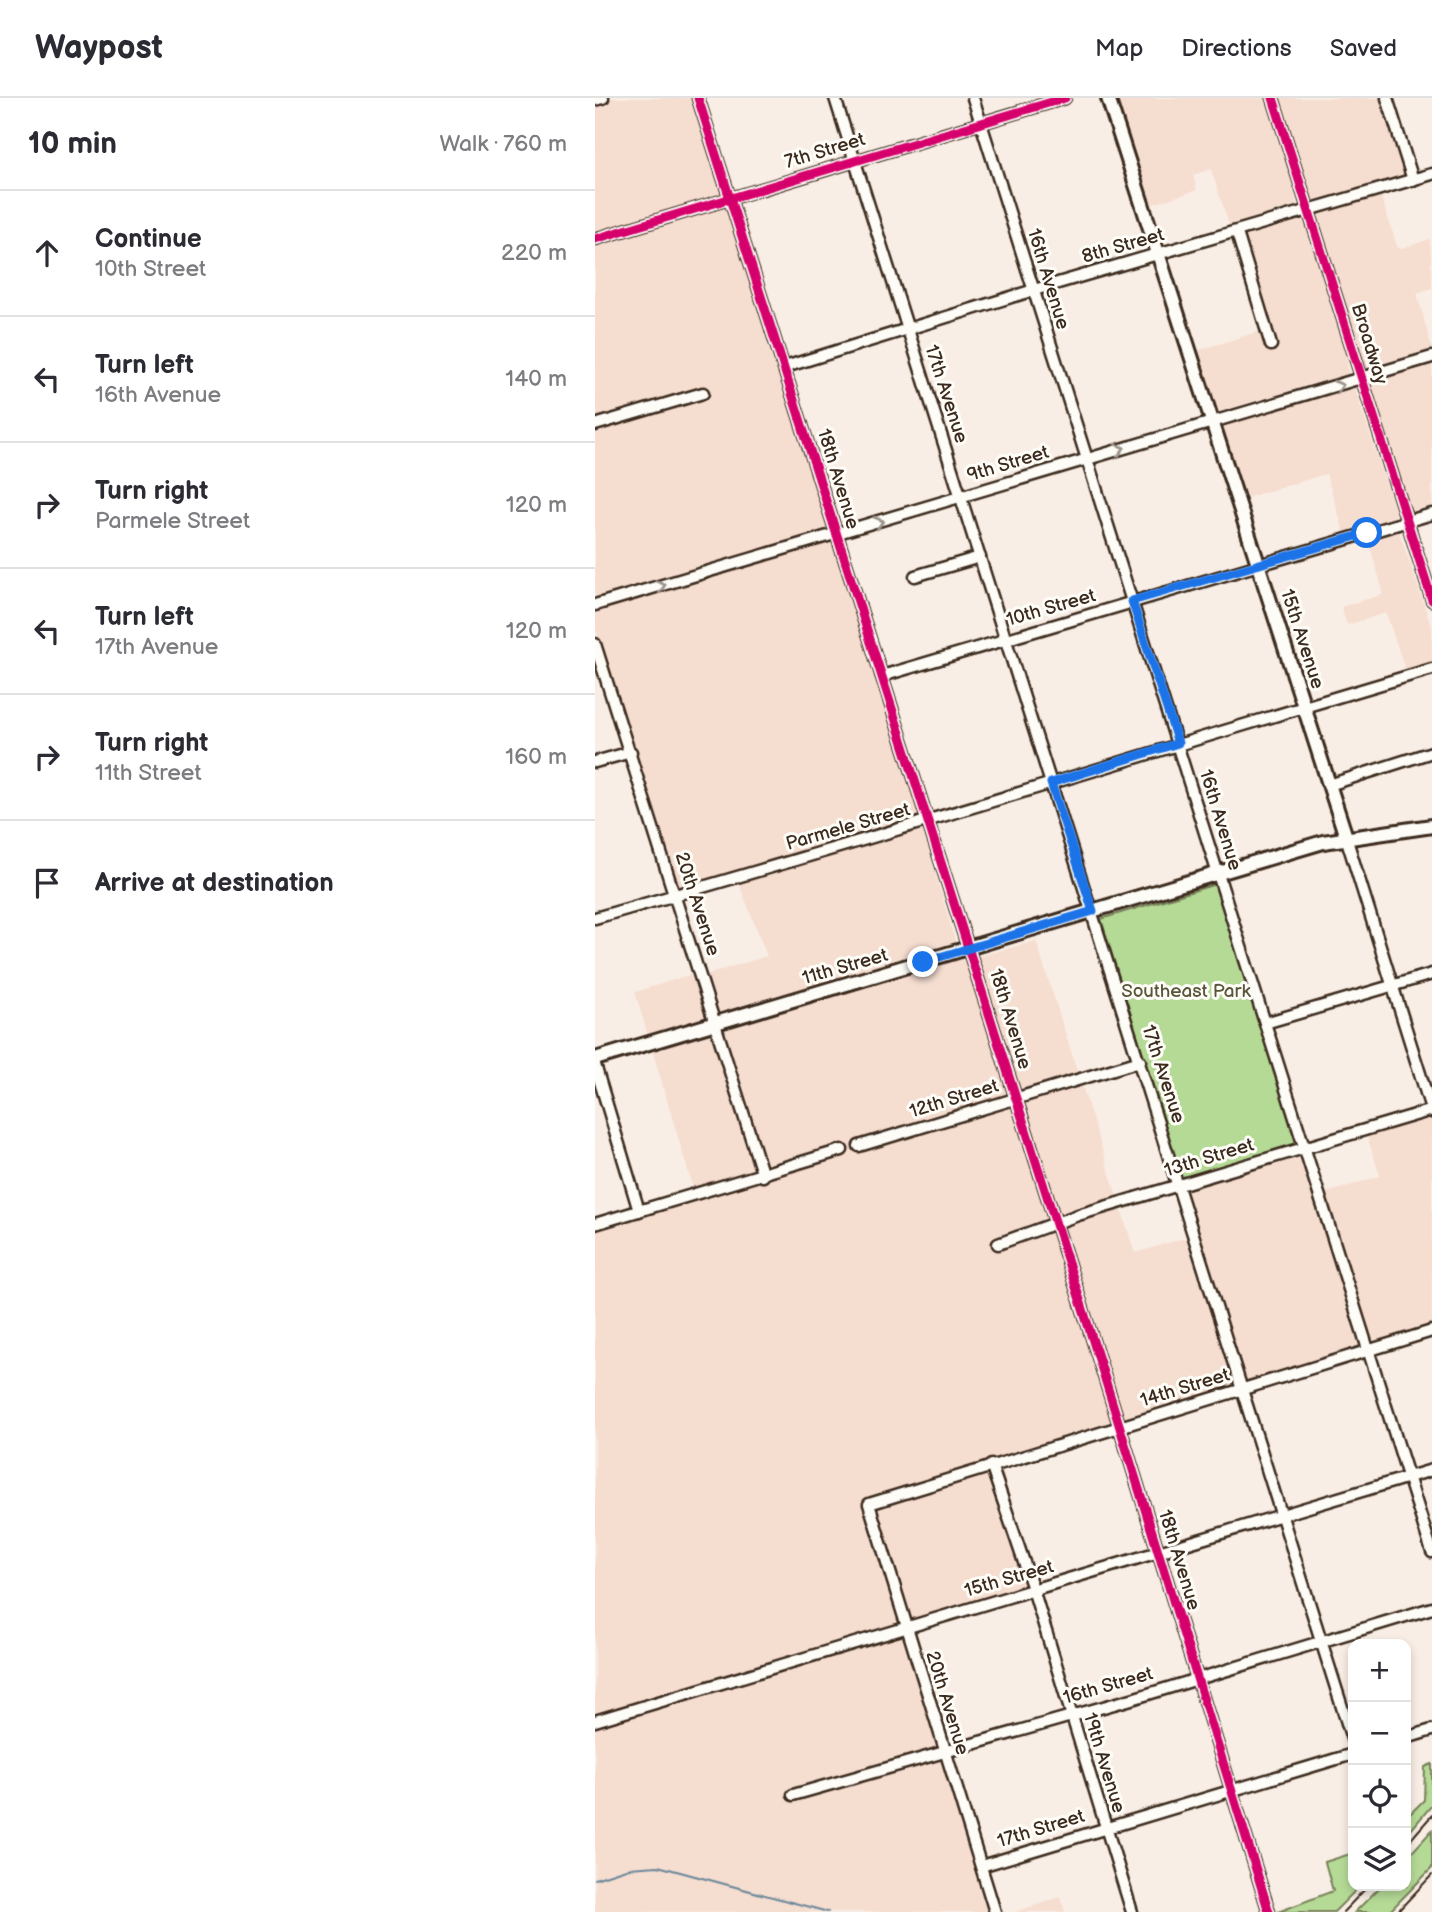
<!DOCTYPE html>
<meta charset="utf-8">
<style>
:root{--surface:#fff;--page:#f2f2f3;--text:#2b2b33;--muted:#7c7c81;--line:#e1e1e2}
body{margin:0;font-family:"Balsamiq Sans",sans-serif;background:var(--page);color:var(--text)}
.controls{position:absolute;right:21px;bottom:21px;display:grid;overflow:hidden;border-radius:14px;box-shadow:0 4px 10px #0003}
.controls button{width:63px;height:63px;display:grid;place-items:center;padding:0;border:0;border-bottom:2px solid var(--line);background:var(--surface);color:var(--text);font:35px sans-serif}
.stop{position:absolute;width:21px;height:21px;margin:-16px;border:5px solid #1a73e8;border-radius:50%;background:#fff}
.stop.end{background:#1a73e8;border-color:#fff;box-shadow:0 2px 7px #0008}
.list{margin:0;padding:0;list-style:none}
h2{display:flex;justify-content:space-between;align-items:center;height:91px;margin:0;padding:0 28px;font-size:30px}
h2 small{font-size:23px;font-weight:400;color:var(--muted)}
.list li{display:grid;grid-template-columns:46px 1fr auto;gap:21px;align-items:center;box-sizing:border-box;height:126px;padding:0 28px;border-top:2px solid var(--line)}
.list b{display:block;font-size:26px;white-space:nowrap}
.list p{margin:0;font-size:23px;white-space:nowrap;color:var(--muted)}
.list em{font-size:23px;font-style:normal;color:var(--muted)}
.icon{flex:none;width:38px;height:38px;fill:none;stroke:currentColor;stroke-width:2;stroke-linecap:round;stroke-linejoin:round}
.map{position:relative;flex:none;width:837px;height:1814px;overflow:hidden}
header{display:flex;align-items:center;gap:42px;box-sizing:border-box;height:98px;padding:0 35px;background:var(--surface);border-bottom:2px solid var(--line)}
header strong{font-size:33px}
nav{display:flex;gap:38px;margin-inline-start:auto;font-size:24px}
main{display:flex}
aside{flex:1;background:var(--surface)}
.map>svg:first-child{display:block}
.built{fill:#f5ddd0}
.green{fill:#b5da96;stroke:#78825a;stroke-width:2}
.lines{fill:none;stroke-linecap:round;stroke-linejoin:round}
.stream{stroke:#6c8899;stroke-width:2}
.minor-casing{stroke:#3b2a1e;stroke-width:15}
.major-casing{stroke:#3b2a1e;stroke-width:18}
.minor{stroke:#fdfcf7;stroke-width:10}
.major{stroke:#fdfcf7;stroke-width:12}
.rail{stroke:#3b2a1e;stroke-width:2}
.cycleway-casing{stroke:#fdfcf7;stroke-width:13}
.cycleway{stroke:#d6006c;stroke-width:9}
.oneway{stroke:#9c938a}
.route{stroke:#1a73e8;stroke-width:9}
.labels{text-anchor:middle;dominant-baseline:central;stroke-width:6;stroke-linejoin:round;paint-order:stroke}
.street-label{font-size:19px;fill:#3b2a1e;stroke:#fdfcf7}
.park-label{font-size:19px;fill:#5a563c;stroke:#fdfcf7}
</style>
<header>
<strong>Waypost</strong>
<nav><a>Map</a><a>Directions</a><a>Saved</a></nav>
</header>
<main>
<aside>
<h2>10 min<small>Walk · 760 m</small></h2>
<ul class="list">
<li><svg class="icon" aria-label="ahead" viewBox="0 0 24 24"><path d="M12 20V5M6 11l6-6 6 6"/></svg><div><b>Continue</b><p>10th Street</p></div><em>220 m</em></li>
<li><svg class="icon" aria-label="left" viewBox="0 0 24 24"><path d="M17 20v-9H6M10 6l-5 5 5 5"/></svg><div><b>Turn left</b><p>16th Avenue</p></div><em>140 m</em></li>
<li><svg class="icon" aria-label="right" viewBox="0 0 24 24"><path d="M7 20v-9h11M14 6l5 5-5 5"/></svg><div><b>Turn right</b><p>Parmele Street</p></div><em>120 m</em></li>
<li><svg class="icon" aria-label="left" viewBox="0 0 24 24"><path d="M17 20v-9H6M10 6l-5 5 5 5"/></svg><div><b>Turn left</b><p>17th Avenue</p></div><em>120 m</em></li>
<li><svg class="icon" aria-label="right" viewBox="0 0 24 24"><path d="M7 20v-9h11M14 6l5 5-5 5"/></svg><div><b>Turn right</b><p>11th Street</p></div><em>160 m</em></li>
<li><svg class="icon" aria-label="arrive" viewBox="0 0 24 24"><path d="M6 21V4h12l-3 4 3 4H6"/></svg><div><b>Arrive at destination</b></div></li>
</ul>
</aside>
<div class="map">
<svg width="837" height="1814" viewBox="0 0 837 1814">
<rect width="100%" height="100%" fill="#f9eee5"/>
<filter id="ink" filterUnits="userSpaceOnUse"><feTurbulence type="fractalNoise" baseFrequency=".0143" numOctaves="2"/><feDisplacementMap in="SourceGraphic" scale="14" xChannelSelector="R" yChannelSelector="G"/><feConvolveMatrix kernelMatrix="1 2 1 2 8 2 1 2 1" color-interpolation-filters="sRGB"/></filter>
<g filter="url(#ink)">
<g class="built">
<path d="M19,0H98L321,709L366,863L441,843L540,1155L596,1138L583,1095L717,1053L731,1095L785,1078L772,1038L837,1017V1238L414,1365L407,1371L443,1496L326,1529L320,1535V1541L404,1814H0V1130L101,1100L40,894L101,875L103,879L172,858L143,783L85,798L0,529V6Z"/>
<path d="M521,0H669L696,77L702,107L634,127L616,71L598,77L602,92L555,107Z"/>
<path d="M684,0H788L811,74L807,79L717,104Z"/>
<path d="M785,95L802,148L805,151L835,141L837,190L822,195L837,251L773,270L765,264L766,259L722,121L727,114Z"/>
<path d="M704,119L712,122L714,140L750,250L754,276L622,314L601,253L666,233L636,139Z"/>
<path d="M837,264V408L818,413L814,409L775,285L778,281Z"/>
<path d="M759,288L801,416L799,422L750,437L731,376L647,401L626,333L628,327Z"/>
<path d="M803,430L837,530V566L811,574L791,515L752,527L746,509L789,496L772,439Z"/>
<path d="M466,1799L470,1814H420Z"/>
</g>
<g class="green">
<path d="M621,786L702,1045L589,1080L586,1078L506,821Z"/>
<path d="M837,1666V1707L811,1738V1720L829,1702L830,1669Z"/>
<path d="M837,1732V1770L794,1814H760L786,1788H811V1761Z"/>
<path d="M758,1755V1788H765L739,1814H683L738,1793L730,1764Z"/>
</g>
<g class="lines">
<path class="stream" d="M0,1781L34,1770L63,1768L233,1814"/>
<defs>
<g id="minor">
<path d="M103,0L506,1268L674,1814"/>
<path d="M240,0L758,1644"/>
<path d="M378,0L837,1454"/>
<path d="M678,0L837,502"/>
<path d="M792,0L818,82"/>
<path d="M0,2L8,0"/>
<path d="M642,135L676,247"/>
<path d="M0,141L470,0"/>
<path d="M190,269L439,192L837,76"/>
<path d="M0,327L108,295"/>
<path d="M320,478L385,459"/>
<path d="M0,507L837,259"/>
<path d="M0,546L168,1078"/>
<path d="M287,578L837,416"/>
<path d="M0,664L36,654"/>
<path d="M734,687L837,654"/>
<path d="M751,739L837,1014"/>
<path d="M0,820C280,741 558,653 837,571"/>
<path d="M670,925L837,876"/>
<path d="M0,967L44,1113"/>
<path d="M264,1048L545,963"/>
<path d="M0,1126L247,1052"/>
<path d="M403,1146L483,1117L837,1012"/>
<path d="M396,1367L438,1491L537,1814"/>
<path d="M0,1623L837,1372"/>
<path d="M811,1640L837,1632"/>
<path d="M198,1697L540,1600L837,1510"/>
<path d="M386,1768L758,1656"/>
<path d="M400,1814L274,1406L837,1233"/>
</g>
<g id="major">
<path d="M513,0L751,739"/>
<path d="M0,961L728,744L837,728"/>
</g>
</defs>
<use href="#minor" class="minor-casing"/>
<use href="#major" class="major-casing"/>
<use href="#minor" class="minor"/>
<use href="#major" class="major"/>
<g class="rail">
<path d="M811,1747L837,1717"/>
<path d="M748,1814L773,1788"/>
<path d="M802,1814L837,1777"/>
</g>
<defs>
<g id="cycleway">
<path d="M103,0L506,1268L674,1814"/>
<path d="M678,0L837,502"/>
<path d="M0,141L470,0"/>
</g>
</defs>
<use href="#cycleway" class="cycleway-casing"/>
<use href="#cycleway" class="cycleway"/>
</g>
<defs><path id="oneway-chevron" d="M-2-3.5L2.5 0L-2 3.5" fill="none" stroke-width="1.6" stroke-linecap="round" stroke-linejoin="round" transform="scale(1.75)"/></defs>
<g class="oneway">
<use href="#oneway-chevron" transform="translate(744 288) rotate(-16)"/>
<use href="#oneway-chevron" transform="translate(525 351) rotate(-16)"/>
<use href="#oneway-chevron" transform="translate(284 424) rotate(-17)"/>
<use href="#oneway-chevron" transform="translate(66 488) rotate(-16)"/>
</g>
</g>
<g class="lines" filter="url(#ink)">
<path class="route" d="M328,864L498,813L456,685L583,645L537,503L772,435"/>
</g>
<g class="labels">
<g class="street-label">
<text transform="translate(230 53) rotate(-17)">7th Street</text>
<text transform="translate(528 148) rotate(-16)">8th Street</text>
<text transform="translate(453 181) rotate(73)">16th Avenue</text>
<text transform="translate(774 246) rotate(73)">Broadway</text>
<text transform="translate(351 296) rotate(72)">17th Avenue</text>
<text transform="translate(413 366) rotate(-17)">9th Street</text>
<text transform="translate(243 381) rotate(73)">18th Avenue</text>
<text transform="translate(456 510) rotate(-16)">10th Street</text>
<text transform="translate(707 541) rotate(72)">15th Avenue</text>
<text transform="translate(625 722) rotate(73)">16th Avenue</text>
<text transform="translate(253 729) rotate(-16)">Parmele Street</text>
<text transform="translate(102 806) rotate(72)">20th Avenue</text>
<text transform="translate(250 869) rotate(-16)">11th Street</text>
<text transform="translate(415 921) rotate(73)">18th Avenue</text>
<text transform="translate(568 976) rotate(72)">17th Avenue</text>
<text transform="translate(359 1001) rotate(-17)">12th Street</text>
<text transform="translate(614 1060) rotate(-17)">13th Street</text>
<text transform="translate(590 1290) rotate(-17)">14th Street</text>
<text transform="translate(584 1462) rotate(73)">18th Avenue</text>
<text transform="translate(414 1481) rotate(-16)">15th Street</text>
<text transform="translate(513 1588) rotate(-16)">16th Street</text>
<text transform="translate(352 1605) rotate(73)">20th Avenue</text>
<text transform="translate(509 1665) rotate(73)">19th Avenue</text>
<text transform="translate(446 1731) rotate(-17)">17th Street</text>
</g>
<g class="park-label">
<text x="591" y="893">Southeast Park</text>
</g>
</g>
</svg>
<div class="controls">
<button>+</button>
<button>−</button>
<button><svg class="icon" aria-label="locate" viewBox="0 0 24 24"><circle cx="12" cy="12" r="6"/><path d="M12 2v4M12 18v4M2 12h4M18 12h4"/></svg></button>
<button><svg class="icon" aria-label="layers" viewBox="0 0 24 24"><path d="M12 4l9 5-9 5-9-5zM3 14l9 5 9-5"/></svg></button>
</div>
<div class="stop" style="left:772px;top:435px"></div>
<div class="stop end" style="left:328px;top:864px"></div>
</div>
</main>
